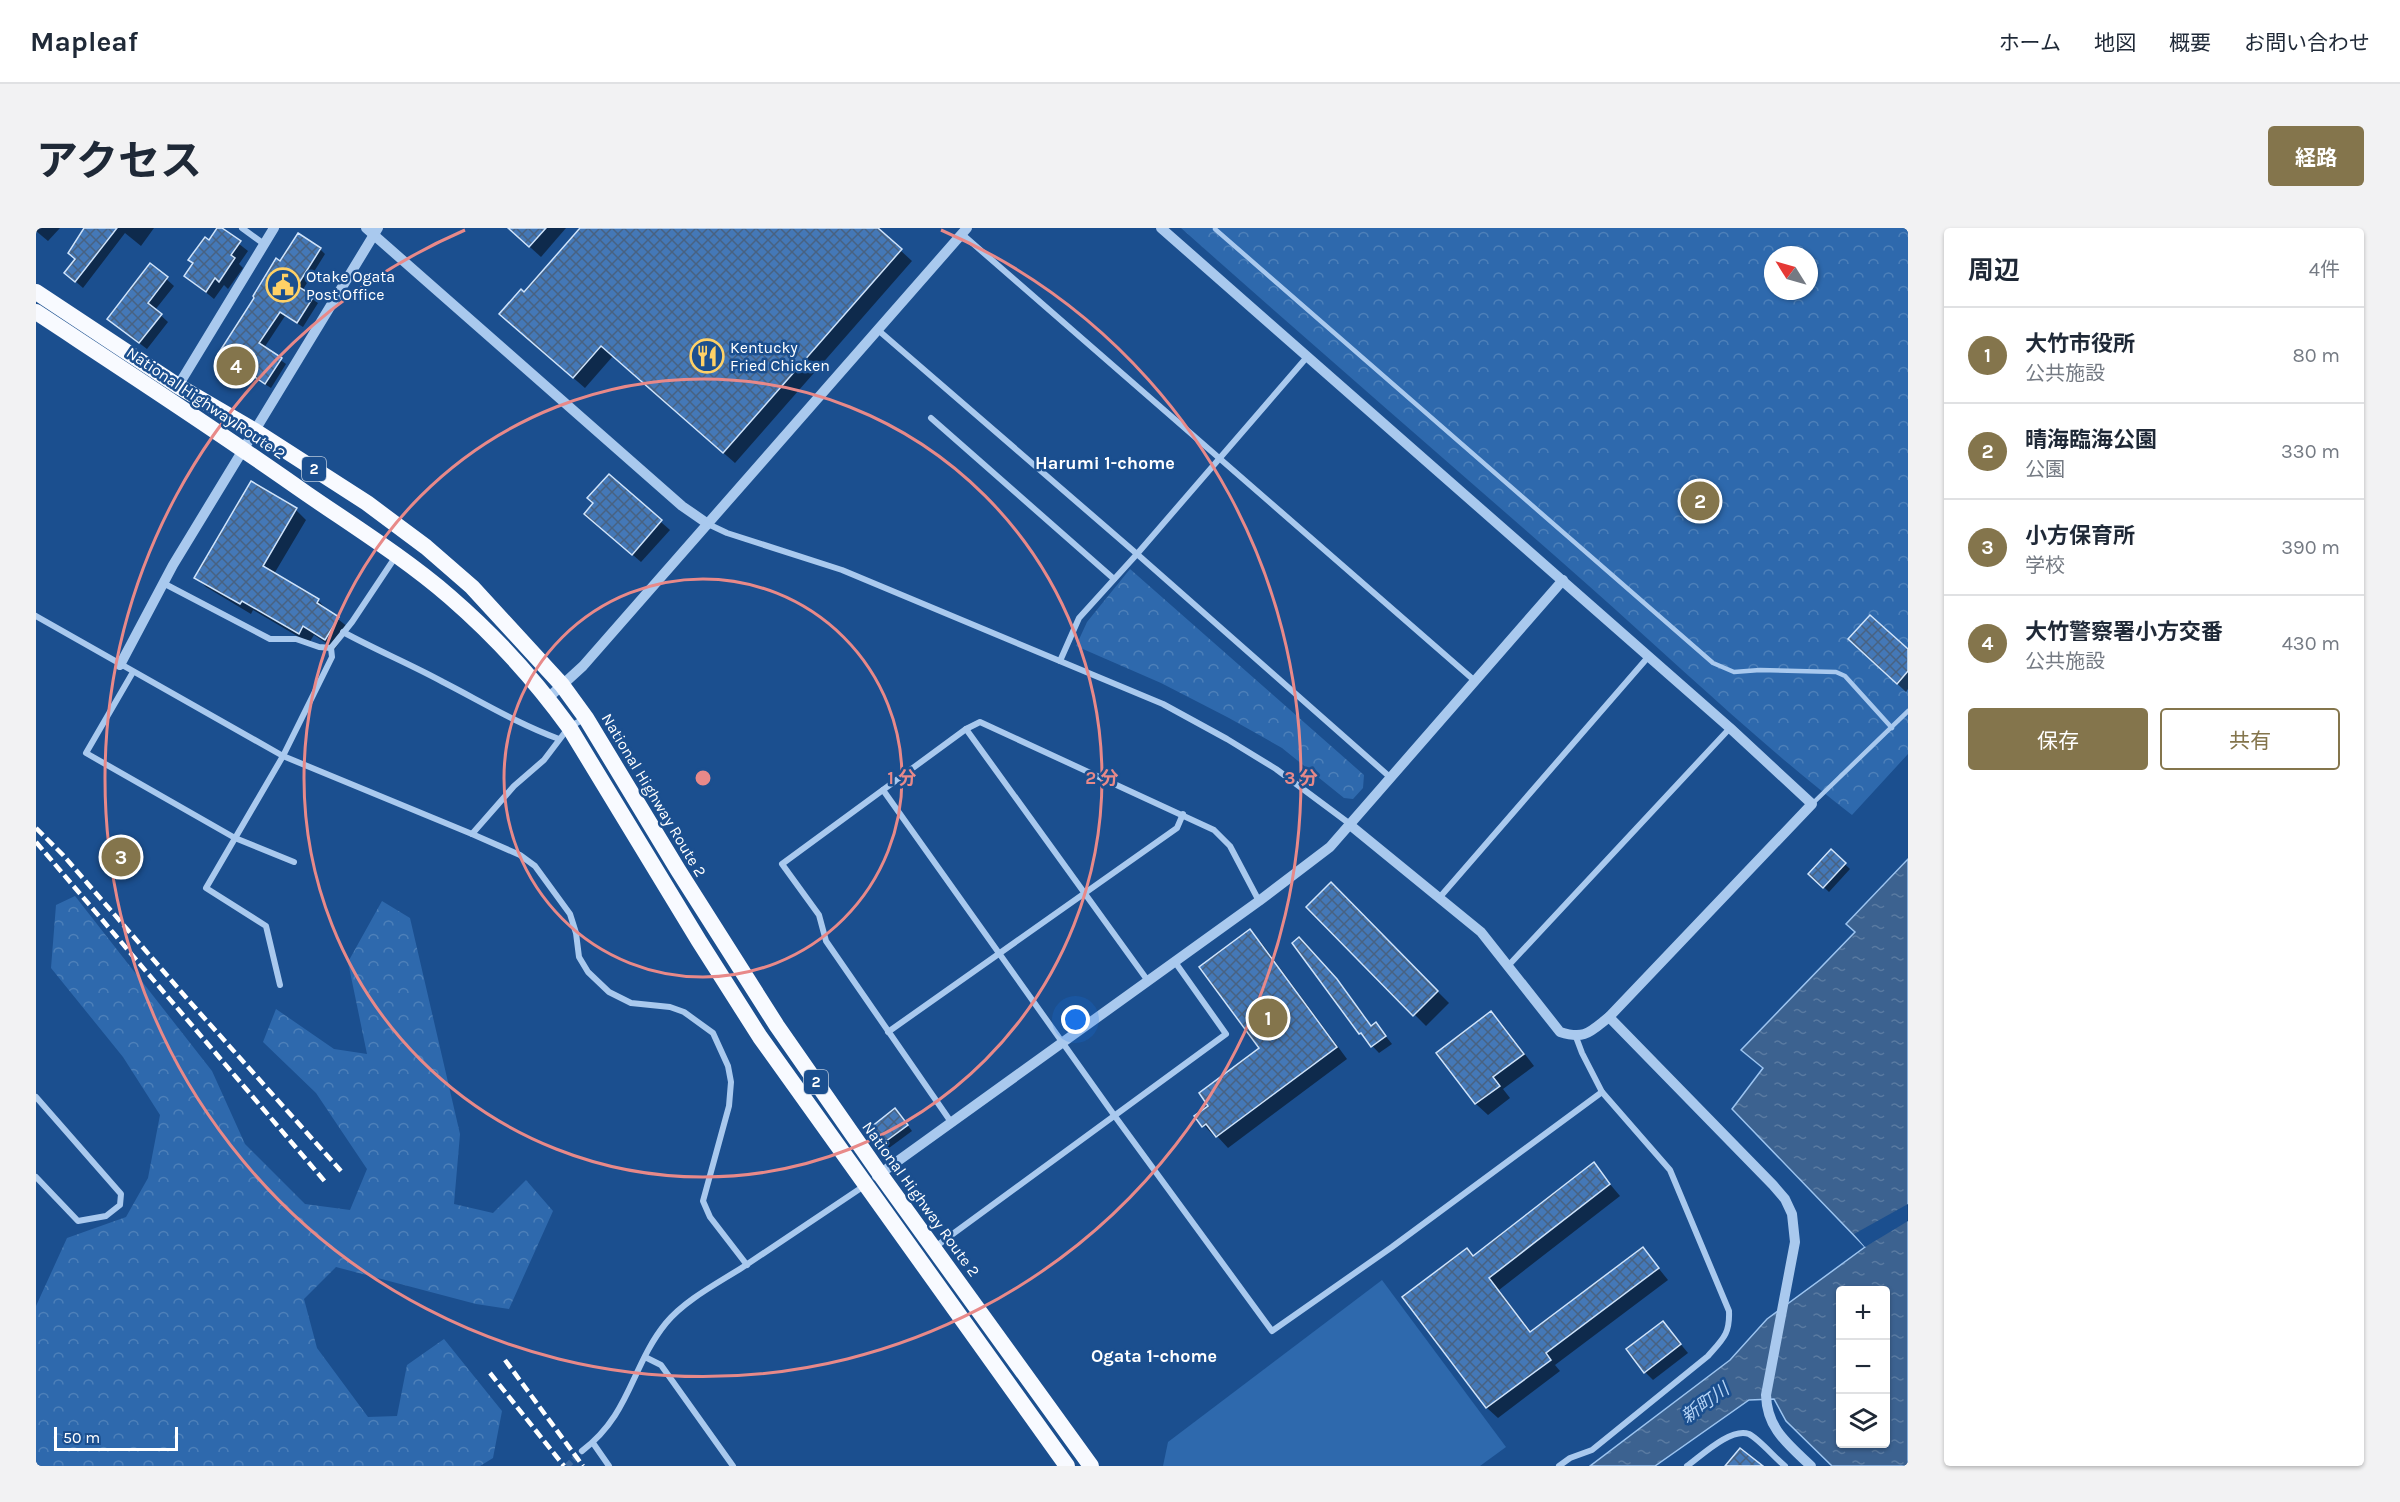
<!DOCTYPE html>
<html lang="ja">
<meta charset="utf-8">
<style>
:root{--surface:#fff;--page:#f2f2f3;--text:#1f2937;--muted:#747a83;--line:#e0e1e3;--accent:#84754c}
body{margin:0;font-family:Karla,"Noto Sans JP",sans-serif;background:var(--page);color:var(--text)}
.controls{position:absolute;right:18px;bottom:18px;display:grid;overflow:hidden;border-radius:6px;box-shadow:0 2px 4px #0004}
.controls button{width:54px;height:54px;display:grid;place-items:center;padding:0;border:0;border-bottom:2px solid var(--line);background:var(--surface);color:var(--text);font:30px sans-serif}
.compass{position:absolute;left:1728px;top:18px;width:54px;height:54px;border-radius:50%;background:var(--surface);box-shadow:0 2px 4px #0004;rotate:307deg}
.scale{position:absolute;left:18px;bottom:15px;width:124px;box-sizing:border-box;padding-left:6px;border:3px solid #fff;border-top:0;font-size:16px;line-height:21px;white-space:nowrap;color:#fff;-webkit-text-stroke:4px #1b4f8f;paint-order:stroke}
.you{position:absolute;left:1040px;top:792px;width:21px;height:21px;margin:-15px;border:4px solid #fff;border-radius:50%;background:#1a73e8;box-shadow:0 0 0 9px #1a73e833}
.badge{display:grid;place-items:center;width:39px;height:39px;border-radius:50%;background:var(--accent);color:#fff;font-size:20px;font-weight:700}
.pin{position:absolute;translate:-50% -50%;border:3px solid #fff;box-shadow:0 2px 6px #0006}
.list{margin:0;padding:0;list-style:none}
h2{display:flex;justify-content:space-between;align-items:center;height:78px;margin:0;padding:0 24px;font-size:26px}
h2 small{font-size:20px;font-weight:400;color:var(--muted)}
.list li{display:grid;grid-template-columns:39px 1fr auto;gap:18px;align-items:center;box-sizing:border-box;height:96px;padding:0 24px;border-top:2px solid var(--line)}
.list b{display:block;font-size:22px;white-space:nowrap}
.list p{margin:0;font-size:20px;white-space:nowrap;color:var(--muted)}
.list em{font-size:20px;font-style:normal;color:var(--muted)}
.actions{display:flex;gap:12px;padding:18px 24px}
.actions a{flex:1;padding:14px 0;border:2px solid var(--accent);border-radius:6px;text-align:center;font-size:21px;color:var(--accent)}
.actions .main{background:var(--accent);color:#fff}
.icon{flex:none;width:33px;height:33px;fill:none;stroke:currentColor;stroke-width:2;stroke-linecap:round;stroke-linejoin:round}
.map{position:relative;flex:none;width:1872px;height:1238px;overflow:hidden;border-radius:6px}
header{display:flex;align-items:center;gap:36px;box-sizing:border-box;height:84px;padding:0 30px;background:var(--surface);border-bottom:2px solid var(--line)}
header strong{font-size:28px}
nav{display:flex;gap:33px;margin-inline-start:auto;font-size:21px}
.intro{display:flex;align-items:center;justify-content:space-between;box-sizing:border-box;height:144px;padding:0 36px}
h1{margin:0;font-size:42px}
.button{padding:15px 27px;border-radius:6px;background:var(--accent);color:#fff;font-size:21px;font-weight:700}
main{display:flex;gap:36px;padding:0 36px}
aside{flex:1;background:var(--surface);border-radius:6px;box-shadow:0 2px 4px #0004}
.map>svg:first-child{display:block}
.forest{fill:url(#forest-crowns);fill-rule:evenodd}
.garden{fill:#2e69ad}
.water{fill:url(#water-ripples);stroke:#9cc4f0;stroke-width:1.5;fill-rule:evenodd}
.pier{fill:#1b4f8f}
.shadow{fill:#0007}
.building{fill:url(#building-cross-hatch);stroke:#cfe3fa;stroke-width:1.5}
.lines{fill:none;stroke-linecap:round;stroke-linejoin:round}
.minor-tunnel{stroke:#3d69a0;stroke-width:6;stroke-dasharray:6 3;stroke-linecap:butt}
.service{stroke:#a9c9ee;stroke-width:4.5}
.minor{stroke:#a9c9ee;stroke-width:6}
.tertiary{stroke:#a9c9ee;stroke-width:10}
.trunk{stroke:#f8faff;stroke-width:16}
.rail{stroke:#fff;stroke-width:4.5;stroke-dasharray:10 4.5;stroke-linecap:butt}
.ring{fill:none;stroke:#e88989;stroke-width:3}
.labels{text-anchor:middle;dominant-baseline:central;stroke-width:5;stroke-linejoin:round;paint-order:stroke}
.shield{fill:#1b4f8f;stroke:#bbcadd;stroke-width:1.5}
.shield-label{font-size:15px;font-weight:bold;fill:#fff}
.poi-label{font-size:16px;fill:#fff;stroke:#1b4f8f;text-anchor:start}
.street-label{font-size:16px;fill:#fff;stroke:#1b4f8f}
.neighbourhood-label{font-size:18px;font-weight:bold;fill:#fff;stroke:#1b4f8f}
.water-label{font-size:18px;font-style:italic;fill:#b5d3f5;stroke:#1b4f8f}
.centre{fill:#e88989;stroke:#1b4f8f;stroke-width:3}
.ring-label{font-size:18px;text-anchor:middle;font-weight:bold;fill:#e88989;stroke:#1b4f8f;stroke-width:5;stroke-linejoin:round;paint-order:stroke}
</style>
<header>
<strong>Mapleaf</strong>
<nav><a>ホーム</a><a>地図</a><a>概要</a><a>お問い合わせ</a></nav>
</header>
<div class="intro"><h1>アクセス</h1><a class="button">経路</a></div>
<main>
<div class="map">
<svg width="1872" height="1238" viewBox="0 0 1872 1238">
<defs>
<pattern id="forest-crowns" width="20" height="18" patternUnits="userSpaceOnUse" patternTransform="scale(1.5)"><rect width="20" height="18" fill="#2e69ad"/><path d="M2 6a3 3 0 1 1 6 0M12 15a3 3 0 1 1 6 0" fill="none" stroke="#4d80b9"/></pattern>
<pattern id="water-ripples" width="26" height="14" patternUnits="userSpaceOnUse" patternTransform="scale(1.5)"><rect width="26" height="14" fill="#3c6290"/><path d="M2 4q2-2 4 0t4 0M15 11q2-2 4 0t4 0" fill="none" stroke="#597aa1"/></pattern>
<pattern id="building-cross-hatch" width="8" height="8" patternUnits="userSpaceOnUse" patternTransform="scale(1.5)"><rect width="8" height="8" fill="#4478b7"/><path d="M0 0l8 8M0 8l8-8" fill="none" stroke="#486282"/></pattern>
</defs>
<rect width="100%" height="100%" fill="#1b4f8f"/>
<g class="forest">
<path d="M1145,0H1872V526L1816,587C1724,516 1640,435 1553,358C1417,238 1280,120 1145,0ZM1737,27H1773V63H1737Z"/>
<path d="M1094,341L1328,547L1327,560L1317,571L1308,570L1246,520L1193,490L1125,455L1040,418L1051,394Z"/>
<path d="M39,668L176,843L209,916L269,976L314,982L331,941L280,865L227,814L240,781L298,821L331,826L312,734L346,673L374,690L424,906L418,976L457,985L490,952L517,983L473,1081L440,1076L300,1039L268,1071L281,1120L332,1189L361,1188L371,1137L408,1111L466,1183L457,1230L444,1238H0V1078L31,1010L90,989L112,950L124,887L87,829L15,740L20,677Z"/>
</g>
<path class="garden" d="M1346,1052L1470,1219L1444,1238H1127L1132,1214Z"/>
<path class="water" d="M1872,631V1238H1796L1750,1193L1738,1171L1713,1172L1619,1238H1554L1694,1132L1731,1091L1829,1019L1696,881L1727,840L1705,822L1819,704L1810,696ZM1804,1062H1850V1216H1804Z"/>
<path class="pier" d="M1872,976V993L1829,1019L1818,1006Z"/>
<g class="shadow">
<path d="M0,0H24L12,13L0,3Z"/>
<path d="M52,0H118L105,18L89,5L47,60L38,52Z"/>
<path d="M183,0L212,23L203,36L207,40L192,61L188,57L178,71L150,48Z"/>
<path d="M473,0H530L505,29Z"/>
<path d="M546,0H840L876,33L699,235L577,128L549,160L476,97L488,66Z"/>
<path d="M284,21L289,26L266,63L282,75L267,99L249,88L228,120L250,136L235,160L213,146L206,155L189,142L194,134L184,125L245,35Z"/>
<path d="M115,37L138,58L119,82L132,94L111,121L81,98Z"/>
<path d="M573,248L634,302L605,334L559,294V276Z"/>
<path d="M260,282L270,292L238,346L282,372L292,383L313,400L299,421L278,407L273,415L217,382L215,386L170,359L160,349Z"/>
<path d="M1822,419L1872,423V461L1870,464Z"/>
<path d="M1795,623L1814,641L1793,664L1774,646Z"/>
<path d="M1295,657L1413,775L1390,798L1272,679Z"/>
<path d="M1214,703L1225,714L1311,831L1192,920L1181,908L1179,909L1160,889L1174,879L1226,820Z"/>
<path d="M1270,718L1308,760L1336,799L1340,796L1356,816L1343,825L1324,805Z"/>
<path d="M1455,785L1466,796L1498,838L1467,861L1474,870L1452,887L1440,876L1402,825Z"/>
<path d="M864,887L876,903L853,920L836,900Z"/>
<path d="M1557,936L1584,968L1463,1062L1496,1105L1607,1021L1632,1052L1519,1137L1524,1143L1462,1190L1451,1180L1368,1069L1438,1029Z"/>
<path d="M1627,1095L1652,1125L1617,1152L1609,1144Z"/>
</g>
<g class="building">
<path d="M48,0H81L39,54L28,45L39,31L32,25Z"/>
<path d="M181,0H186L205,13L195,27L199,30L183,54L179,50L170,64L148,48L157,35L152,32L169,9L173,12Z"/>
<path d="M472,0H510L493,19Z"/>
<path d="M544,0H842L866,21L687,225L565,118L537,150L463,86L485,61L488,64Z"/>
<path d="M262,5L285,20L261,58L278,68L261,95L244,84L223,115L246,130L229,156L207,141L201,151L187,142L193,133L182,126L218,70L217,68L240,30L244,33Z"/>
<path d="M114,35L132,49L112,75L126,86L103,115L71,91Z"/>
<path d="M573,246L626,292L596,327L548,286L557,275L551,270Z"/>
<path d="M215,253L261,280L227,338L283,371L281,375L303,389L289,412L267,398L263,406L206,373L204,376L158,350Z"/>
<path d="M1834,387L1872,421V443L1861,456L1812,411Z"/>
<path d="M1795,621L1810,635L1787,660L1772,646Z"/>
<path d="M1295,654L1402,763L1377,788L1270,679Z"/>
<path d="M1214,701L1301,819L1180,909L1170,896L1166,899L1158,888L1172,878L1163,865L1223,820L1163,739Z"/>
<path d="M1263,709L1301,751L1335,798L1340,794L1350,808L1335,819L1325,805L1323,806L1256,715Z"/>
<path d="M1455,783L1488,826L1457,849L1464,858L1439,876L1400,825Z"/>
<path d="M859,880L872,897L846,916L834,900Z"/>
<path d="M1558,934L1574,956L1453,1050L1494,1104L1607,1019L1623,1040L1510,1125L1515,1132L1450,1180L1366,1069L1431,1020L1437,1028Z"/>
<path d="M1627,1093L1645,1116L1608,1145L1590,1121Z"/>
<path d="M1704,1220L1727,1238H1689Z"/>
</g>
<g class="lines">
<path class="minor-tunnel" d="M531,1238L546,1223"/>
<g class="service">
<path d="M1179,1L1677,435L1698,444L1724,442L1800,444L1809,448L1856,500"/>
<path d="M1776,576L1872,483"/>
</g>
<g class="minor">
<path d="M206,0L228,16"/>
<path d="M926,6L1439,453"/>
<path d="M842,102L1101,326L1355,550"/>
<path d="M895,190L1078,351"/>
<path d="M672,296L691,305L806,342L1127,476L1191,511L1240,541L1314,596"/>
<path d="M129,356L234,411H260L283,419L295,420"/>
<path d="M0,388L247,528L436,606"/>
<path d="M307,404C340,422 374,436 407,454C446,474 482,496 523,511"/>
<path d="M1024,433L1043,390L1101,326L1271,129"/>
<path d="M97,444L50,525L199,610L258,634"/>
<path d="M548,491L533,499L508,532L478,558L436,606L484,627L499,638L534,686L540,705L543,729L552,744L573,764L595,775L634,779L648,784L677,805L692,838L695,854L693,878L667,973L674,989L711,1037"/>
<path d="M930,501L1112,753"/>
<path d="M847,562L1078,887L1236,1103L1356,1019L1566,864"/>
<path d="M1404,669L1613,428"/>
<path d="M1472,738L1694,500"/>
<path d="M244,757L230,698L170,660L247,528L296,429L295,420L316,394L360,328"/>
<path d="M852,804L1141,600L1147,586"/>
<path d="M0,869L85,966L84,977L70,988L42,993L0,949"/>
<path d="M915,894L790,713L783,687L746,636L930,501L944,494L1178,602L1194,618L1223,673"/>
<path d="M899,1019L1190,806L1139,734"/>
<path d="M609,1129L625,1137L697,1238"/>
<path d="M557,1215L573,1238"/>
<path d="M546,1223C595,1186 595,1138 630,1095C649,1072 682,1055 707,1039C748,1012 788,985 828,958"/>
<path d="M1523,1238L1534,1230L1556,1222L1672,1128C1687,1111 1694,1106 1693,1083L1634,942L1566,864L1546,825L1540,809"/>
<path d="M1651,1238C1665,1228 1695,1199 1713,1206C1723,1211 1739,1230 1749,1238"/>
</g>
<g class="tertiary">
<path d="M330,0L646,278L672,296"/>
<path d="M1125,0L1694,500L1776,576L1573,789C1554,804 1549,812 1524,804L1445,704L1314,597"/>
<path d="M142,158L238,0"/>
<path d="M84,437L137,337L342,0"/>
<path d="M512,470L547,438L931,0"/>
<path d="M1573,789L1737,957L1749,971L1756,986L1759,1014L1730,1167C1731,1201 1752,1216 1775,1238"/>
<path d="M841,948L1223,673L1294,619L1527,352"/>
</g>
<g class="trunk">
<path d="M0,64L142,158L219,203L331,275L390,319L436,359L526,457L550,490L642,642L741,798L844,946L1055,1238"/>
<path d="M0,84C91,144 182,203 271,266C319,299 370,331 414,369C459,408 499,452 533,499L663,713L724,809L1031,1238"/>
</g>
<g class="rail">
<path d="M0,600L27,627L154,774L305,943"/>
<path d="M0,614L291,956"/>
<path d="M469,1132L547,1238"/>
<path d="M454,1145L528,1238"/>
</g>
</g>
<g class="ring">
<circle cx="667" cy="550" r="199"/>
<circle cx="667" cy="550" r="399"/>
<path d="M905 2A598 598 0 1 1 429 2"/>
</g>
<defs>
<symbol id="civic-ring" viewBox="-11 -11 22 22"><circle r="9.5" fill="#1b4f8f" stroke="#ffd166" stroke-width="1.5"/><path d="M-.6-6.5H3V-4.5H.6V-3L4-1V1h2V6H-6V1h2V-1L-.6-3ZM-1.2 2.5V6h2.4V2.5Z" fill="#ffd166"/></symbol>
<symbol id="restaurant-ring" viewBox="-11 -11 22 22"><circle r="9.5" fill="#1b4f8f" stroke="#ffd166" stroke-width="1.5"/><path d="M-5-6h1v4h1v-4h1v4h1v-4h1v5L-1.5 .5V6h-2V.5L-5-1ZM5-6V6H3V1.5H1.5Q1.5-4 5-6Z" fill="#ffd166"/></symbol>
</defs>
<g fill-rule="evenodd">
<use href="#civic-ring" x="228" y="38" width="38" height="38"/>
<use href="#restaurant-ring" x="652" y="109" width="38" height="38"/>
</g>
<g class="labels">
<g class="shield">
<rect x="266" y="229" width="24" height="24" rx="4.5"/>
<rect x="768" y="842" width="24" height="24" rx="4.5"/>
</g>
<g class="shield-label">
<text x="278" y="241">2</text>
<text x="780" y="854">2</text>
</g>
<g class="poi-label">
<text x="270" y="48">Otake Ogata<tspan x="270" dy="18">Post Office</tspan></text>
<text x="694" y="119">Kentucky<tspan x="694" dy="18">Fried Chicken</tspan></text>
</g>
<g class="street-label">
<text transform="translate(170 175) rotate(34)">National Highway Route 2</text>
<text transform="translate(618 567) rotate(59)">National Highway Route 2</text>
<text transform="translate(885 971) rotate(54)">National Highway Route 2</text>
</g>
<g class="neighbourhood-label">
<text x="1069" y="235">Harumi 1-chome</text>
<text x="1118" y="1128">Ogata 1-chome</text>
</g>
<g class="water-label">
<text transform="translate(1669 1175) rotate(-36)">新町川</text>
</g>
</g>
<circle cx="667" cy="550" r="9" class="centre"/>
<g class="ring-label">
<text x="866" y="556">1 分</text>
<text x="1066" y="556">2 分</text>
<text x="1265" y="556">3 分</text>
</g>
</svg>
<div class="controls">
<button>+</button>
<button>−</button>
<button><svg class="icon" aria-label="layers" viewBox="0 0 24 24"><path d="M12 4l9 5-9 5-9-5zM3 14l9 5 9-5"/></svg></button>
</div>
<svg class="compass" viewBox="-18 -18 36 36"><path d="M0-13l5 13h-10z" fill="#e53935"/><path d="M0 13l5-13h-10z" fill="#747a83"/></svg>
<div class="scale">50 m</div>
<div class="you"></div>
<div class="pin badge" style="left:1232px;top:790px">1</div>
<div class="pin badge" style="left:1664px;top:273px">2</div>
<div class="pin badge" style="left:85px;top:629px">3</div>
<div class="pin badge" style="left:200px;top:138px">4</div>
</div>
<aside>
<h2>周辺<small>4件</small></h2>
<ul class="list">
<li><span class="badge">1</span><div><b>大竹市役所</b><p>公共施設</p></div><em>80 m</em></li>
<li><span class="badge">2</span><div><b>晴海臨海公園</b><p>公園</p></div><em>330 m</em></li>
<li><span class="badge">3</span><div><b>小方保育所</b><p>学校</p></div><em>390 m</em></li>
<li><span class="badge">4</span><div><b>大竹警察署小方交番</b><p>公共施設</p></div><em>430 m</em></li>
</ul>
<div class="actions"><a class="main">保存</a><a>共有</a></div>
</aside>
</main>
